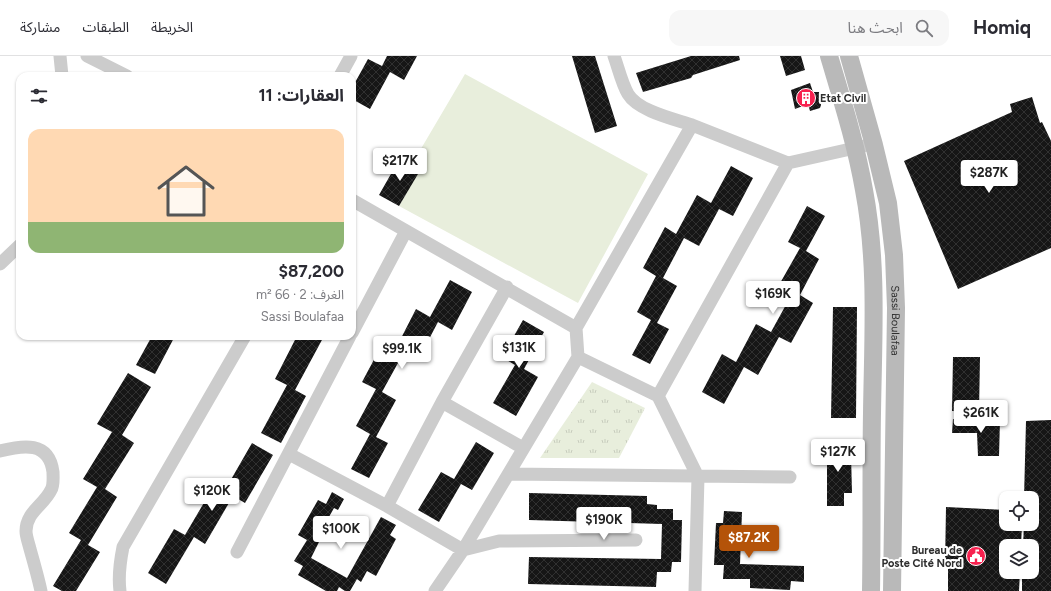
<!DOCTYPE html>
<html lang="ar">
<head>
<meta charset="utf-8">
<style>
  :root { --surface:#fff; --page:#f7f7f7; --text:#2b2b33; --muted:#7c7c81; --line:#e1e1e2; --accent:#b45309 }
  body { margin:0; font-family:Figtree,"Noto Sans Arabic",sans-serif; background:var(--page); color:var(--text); direction:rtl; height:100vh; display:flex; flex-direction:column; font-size:15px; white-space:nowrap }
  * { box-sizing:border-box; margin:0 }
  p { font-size:13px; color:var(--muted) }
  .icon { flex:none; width:22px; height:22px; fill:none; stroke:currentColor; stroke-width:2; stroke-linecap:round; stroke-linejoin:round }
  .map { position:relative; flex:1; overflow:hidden; direction:ltr }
  .details { position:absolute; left:16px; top:16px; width:340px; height:268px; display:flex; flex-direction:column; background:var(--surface); border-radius:12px; box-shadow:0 1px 3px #0004; direction:rtl }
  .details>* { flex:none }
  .tools { position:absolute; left:999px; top:435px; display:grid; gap:8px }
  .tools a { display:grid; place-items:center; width:40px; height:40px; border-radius:8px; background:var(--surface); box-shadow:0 1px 3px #0004; font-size:20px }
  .price { position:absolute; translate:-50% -34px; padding:0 9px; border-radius:4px; background:#fff; color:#222; font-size:13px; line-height:26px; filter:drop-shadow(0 1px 2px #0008) }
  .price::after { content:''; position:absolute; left:50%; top:24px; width:12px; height:9px; margin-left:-6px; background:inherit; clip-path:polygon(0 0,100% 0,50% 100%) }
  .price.current { background:var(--accent); color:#fff }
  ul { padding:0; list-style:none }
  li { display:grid; align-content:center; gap:8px; height:212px; padding:0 12px }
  li span { display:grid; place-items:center; height:124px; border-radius:12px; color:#555 }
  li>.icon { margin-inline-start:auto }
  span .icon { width:72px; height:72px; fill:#fffc; stroke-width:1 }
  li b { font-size:17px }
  h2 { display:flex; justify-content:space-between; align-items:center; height:48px; padding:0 12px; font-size:17px }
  header { display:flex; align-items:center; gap:24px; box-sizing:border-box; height:56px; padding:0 20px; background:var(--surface); border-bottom:1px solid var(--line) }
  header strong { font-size:19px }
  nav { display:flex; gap:22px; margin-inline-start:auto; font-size:14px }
  .search { width:280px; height:36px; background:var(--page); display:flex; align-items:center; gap:10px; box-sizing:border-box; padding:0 14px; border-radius:12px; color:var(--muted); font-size:15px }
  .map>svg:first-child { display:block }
  .grass { fill:url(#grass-tufts) }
  .pitch { fill:#e8eedc }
  .building { fill:url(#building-cross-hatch) }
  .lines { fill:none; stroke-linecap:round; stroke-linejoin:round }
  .street { stroke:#ccc; stroke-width:13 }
  .secondary { stroke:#b9b9b9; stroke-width:18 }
  .labels { text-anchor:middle; stroke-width:4; stroke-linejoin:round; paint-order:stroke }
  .poi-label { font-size:11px; font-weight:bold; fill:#2f2f2f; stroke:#fff; text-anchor:start }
  .street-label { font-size:11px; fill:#2f2f2f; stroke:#fff }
</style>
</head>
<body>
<header>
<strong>Homiq</strong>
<div class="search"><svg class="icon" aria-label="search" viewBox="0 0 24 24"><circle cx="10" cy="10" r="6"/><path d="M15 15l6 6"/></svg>ابحث هنا</div>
<nav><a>الخريطة</a><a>الطبقات</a><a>مشاركة</a></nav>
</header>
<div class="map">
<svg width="1051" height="535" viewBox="0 0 1051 535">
  <defs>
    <pattern id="grass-tufts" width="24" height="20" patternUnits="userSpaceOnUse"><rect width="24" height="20" fill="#e8eedc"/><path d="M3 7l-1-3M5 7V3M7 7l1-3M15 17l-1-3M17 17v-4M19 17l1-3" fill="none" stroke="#c7ccbd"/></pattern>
    <pattern id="building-cross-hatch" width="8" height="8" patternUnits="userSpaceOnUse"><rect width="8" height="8" fill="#161616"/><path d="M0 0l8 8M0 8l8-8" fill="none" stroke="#303030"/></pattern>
  </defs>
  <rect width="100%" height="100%" fill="#fff"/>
  <path class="grass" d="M592 326 645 352 619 402H540Z"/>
  <path class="pitch" d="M465 18 648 118 578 247 399 150 420 113 412 108Z"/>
  <path class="building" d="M387 0H417L404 24 390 16 370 53 352 43V32L368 3 382 10Z
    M572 0H595L617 70 595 77Z
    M691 0H739L740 4 693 19 691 22 643 36 636 17Z
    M780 0H801L805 14 786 20Z
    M810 27 813 36H819L821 49 820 52 810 55 808 48 795 53 791 34Z
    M1032 41 1040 67 1042 66 1051 85V192L958 233 904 105 1012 56 1010 48Z
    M400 102 421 113 399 150 379 139Z
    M731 110 753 122 733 160 719 153 699 190 684 182 663 222 677 230 657 267 669 273 650 308 632 299 651 264 637 256 656 220 643 212 665 171 676 178 697 139 711 147Z
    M807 150 825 160 806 195 819 203 800 239 813 247 791 287 779 281 758 319 744 311 724 348 702 336 722 298 736 306 756 268 771 276 793 236 779 229 800 192 788 186Z
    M450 224 472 236 452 274 438 266 418 304 404 296 382 336 396 344 376 381 388 387 369 422 351 413 370 378 356 370 376 333 362 326 384 285 396 292 416 253 430 261Z
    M833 251H857L856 362H831Z
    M523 264 544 276 524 313 538 321 516 360 493 347 515 309 502 301Z
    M152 280H175L155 318 136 309Z
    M297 280H320L323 282 295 334 306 340 281 387 261 377 287 329 275 323Z
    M953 301H980L979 356 952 355Z
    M128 317 151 331 122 379 134 387 105 433 117 441 88 489 100 496 76 535H62L53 530 81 484 69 477 97 431 83 423 112 376 97 368Z
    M953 363 1000 364 999 400H978L977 377H952Z
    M1051 364V535H1022V516H1032V490H1023L1024 468H1032V442H1024L1026 365Z
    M827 383H844V398H851L852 437H844V450H827Z
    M476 386 494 397 472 434 461 428 439 466 418 454 441 416 454 423Z
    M252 387 273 399 245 447 233 440 205 488 194 481 166 528 148 517 174 473 185 479 215 428 225 434Z
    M332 436 344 443 338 454 334 452 316 484 319 486 311 502 347 522 381 461 396 469 390 479 396 483 376 520 367 515 361 526 357 523 350 535H345L339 531 337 535H326L298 519 303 510 294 505 307 484 298 479 318 444 326 448Z
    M529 437 647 440V448L657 449V453H673V464H682L681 506H672L671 516H657L656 531 528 528 529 501 661 503 662 468 529 464Z
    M946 451 1006 454V468H1022L1021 490H1006V516H1020L1019 535H948V510H945Z
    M724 455 742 456 740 508 804 510V526L791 525 790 534 750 532V523H723L724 509H714L716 467H723Z"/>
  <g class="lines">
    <path class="street" d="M60 0 62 20
      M87 0 127 20
      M614 0C618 11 622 28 628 38 638 55 674 63 692 69
      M340 20 351 0
      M352 144 576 272
      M0 208 20 189
      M352 277 406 175
      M578 301 658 340 698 421 695 535
      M658 340 788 107
      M442 346 523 392
      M0 395C23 389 49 385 53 416 53 422 54 429 51 434 44 449 26 456 26 475 26 481 29 488 30 493 34 507 38 521 41 535
      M289 398 387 450 463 494 499 485 636 484
      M509 418 790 421
      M387 450 442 346 507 231
      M237 496 350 280
      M120 535C118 520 120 506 123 491L245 280
      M435 535 463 494 578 301 576 272 692 69 788 107 864 90"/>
    <g class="secondary">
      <path d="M829 0C842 44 856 88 864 134 878 208 873 282 872 357 871 416 872 476 871 535"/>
      <path id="s1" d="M849 0 874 89 888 147 894 199 896 252 892 535"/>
    </g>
  </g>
  <defs>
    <g id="building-disc" transform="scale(1)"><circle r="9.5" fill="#f7214f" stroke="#fff"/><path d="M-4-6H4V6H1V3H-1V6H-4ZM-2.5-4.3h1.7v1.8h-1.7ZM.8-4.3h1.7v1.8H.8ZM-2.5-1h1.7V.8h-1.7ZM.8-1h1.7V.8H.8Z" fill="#fff"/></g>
    <g id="civic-disc" transform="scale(1)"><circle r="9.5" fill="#f7214f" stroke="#fff"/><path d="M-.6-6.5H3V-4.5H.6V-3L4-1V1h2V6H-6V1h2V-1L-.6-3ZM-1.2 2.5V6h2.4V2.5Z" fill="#fff"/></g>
  </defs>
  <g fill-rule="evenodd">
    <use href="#building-disc" x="806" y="42"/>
    <use href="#civic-disc" x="976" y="500"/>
  </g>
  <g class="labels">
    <g class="poi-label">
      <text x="820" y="46">Etat Civil</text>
      <text x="962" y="498" text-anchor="end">Bureau de<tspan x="962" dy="13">Poste Cité Nord</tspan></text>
    </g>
    <g class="street-label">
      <text dy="4" stroke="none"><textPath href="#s1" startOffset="270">Sassi Boulafaa</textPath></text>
    </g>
  </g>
</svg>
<div class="tools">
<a><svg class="icon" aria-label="locate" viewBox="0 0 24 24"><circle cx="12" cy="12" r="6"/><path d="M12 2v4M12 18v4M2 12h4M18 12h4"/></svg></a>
<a><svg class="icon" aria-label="layers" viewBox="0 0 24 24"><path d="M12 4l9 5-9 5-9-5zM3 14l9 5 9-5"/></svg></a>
</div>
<b class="price" style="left:400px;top:126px">$217K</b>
<b class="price" style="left:989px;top:138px">$287K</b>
<b class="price" style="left:773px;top:259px">$169K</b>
<b class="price" style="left:519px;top:313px">$131K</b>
<b class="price" style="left:402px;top:314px">$99.1K</b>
<b class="price" style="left:981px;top:378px">$261K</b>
<b class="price" style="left:838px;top:417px">$127K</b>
<b class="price" style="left:212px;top:456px">$120K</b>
<b class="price" style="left:604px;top:485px">$190K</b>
<b class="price" style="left:341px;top:494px">$100K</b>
<b class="price current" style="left:749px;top:503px">$87.2K</b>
<section class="details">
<h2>العقارات: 11<svg class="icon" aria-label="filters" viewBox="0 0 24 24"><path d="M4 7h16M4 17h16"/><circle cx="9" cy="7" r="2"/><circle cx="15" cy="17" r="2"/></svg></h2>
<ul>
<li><span style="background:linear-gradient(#ffd9b3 75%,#8fb573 0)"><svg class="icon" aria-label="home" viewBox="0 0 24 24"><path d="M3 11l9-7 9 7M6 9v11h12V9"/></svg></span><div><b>$87,200</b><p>الغرف: 2 · 66 m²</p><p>Sassi Boulafaa</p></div></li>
</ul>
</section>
</div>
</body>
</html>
